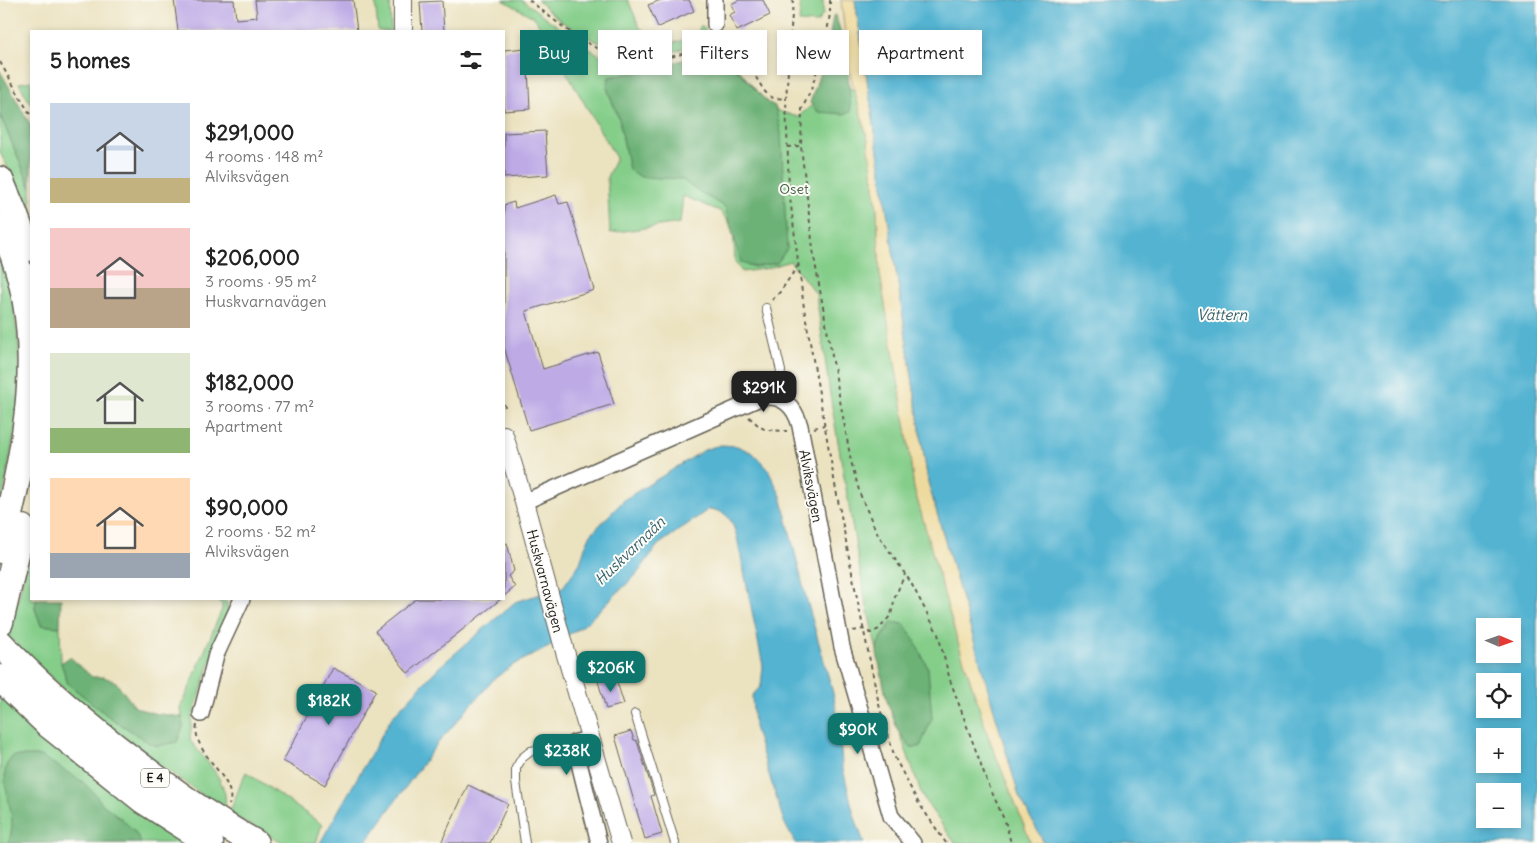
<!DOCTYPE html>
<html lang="en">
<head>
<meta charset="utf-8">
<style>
  :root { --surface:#fff; --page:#f2f2f2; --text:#222; --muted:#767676; --accent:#0f766e }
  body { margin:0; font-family:Delius,sans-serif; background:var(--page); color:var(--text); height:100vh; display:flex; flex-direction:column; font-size:19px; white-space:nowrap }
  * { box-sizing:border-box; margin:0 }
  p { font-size:16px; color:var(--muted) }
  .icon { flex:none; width:28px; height:28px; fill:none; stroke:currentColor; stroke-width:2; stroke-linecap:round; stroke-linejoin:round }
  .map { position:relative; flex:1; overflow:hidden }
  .drawer { position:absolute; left:30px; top:30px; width:475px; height:570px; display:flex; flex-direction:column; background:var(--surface); border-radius:0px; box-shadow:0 2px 8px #0003 }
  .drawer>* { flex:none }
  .top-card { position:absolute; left:520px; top:30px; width:475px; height:45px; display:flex; gap:10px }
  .needle { width:32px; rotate:92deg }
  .tools { position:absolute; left:1476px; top:618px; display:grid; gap:10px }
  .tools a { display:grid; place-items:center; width:45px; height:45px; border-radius:0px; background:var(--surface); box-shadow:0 2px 8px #0003; font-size:25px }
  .price { position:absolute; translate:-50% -42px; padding:0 11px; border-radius:10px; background:var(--accent); color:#fff; font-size:16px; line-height:32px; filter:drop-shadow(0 1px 2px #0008) }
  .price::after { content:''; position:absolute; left:50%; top:30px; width:15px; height:11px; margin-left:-8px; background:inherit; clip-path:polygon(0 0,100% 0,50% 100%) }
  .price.selected { background:#222; color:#fff }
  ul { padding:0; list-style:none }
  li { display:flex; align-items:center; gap:15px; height:125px; padding:0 20px }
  li span { display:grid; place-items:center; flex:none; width:140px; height:100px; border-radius:0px; color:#555 }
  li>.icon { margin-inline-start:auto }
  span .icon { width:60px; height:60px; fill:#fffc; stroke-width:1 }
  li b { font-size:21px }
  h2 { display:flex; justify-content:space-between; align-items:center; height:60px; padding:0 20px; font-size:21px }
  .chip { padding:0 18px; border-radius:0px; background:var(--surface); box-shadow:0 2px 8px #0003; font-size:18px; line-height:45px }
  .chip.selected { background:var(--accent); color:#fff }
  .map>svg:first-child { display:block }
  .green { fill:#85ce8a; stroke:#507553 }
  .forest { fill:#6cb176; stroke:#446649 }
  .sand { fill:#eeda9e; stroke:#857b5d }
  .water { fill:#52b3d1; stroke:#376876; fill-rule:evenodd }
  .building { fill:#beabe6 }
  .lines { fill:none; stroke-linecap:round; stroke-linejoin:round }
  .service-casing { stroke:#646155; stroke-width:10 }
  .minor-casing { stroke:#646155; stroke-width:18 }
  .tertiary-casing { stroke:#646155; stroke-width:20 }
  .motorway-casing { stroke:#646155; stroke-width:29 }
  .path { stroke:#646155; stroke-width:2; stroke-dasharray:4 4; stroke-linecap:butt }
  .service { stroke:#fff; stroke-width:8 }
  .minor { stroke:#fff; stroke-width:15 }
  .tertiary { stroke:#fff; stroke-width:18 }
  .motorway { stroke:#fff; stroke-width:26 }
  .labels { text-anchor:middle; stroke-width:4; stroke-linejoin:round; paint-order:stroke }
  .shield { fill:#fdfcf7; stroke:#605f5e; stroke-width:1 }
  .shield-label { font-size:12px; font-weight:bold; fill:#1c1c1c }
  .park-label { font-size:14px; fill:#466348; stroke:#fdfcf7 }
  .street-label { font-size:14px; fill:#1c1c1c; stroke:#fdfcf7 }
  .water-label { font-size:15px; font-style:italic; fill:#34606d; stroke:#fdfcf7 }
</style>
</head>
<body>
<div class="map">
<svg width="1537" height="843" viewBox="0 0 1537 843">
  <rect width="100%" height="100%" fill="#fdfcf7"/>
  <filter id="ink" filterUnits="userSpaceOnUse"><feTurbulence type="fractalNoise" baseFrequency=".02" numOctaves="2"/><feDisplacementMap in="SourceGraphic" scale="10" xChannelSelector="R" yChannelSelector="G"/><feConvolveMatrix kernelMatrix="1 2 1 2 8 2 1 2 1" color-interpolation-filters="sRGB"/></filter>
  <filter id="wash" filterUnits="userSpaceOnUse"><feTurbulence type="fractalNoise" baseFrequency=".0096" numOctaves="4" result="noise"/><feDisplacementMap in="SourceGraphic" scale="20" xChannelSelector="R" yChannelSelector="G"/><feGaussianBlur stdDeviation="1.12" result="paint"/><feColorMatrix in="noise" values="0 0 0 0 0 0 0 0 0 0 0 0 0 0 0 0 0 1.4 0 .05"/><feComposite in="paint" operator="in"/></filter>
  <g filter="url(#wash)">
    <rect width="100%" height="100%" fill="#ebe2c0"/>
    <path class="green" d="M375 0H390L391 31H378Z
      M503 0H522L583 45 605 58 628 65 656 68 641 72 607 88 619 119 710 54 728 56 759 94 778 111 798 117 823 96 841 86 855 90 868 140 877 208 880 274 907 434 914 488 957 639 989 738 1031 843H955L923 798 889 703 864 594 830 395 816 294 790 261 769 268 742 272 735 261 733 227 720 211 683 196 680 223 610 233 607 177 616 158 535 18Z
      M537 0H628L640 28 668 44 696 37 701 25 706 31V35C699 44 686 47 676 51 641 61 602 47 573 29 560 21 548 10 537 0Z
      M801 0H823V14L817 23 799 22Z
      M31 81V105L19 83Z
      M0 115 31 188V224L23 195 0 153Z
      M0 255 9 276 19 345V408L0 512Z
      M31 545V599H36L35 609 41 625 60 627 61 663 68 684 183 727 181 708 222 609V604L217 601 186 599 224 600 227 603 228 609 192 718 190 740C204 760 232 784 224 809 147 759 73 702 9 637Z
      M0 697 151 819 185 843H0Z
      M246 772 323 825 321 827 316 843H282L229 813C236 799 239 785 246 772Z"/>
    <path class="forest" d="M835 15C846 41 849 83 851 112L843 114 818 112 810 103 823 64 830 35 833 16Z
      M705 52 722 53 767 102 775 106 781 133 787 249 777 263 755 267 741 263 725 207 699 192 681 179 641 177 629 170 619 119 607 88 609 77C642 72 674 64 705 52Z
      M0 71 31 126V188L0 115Z
      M36 599H61L60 627 41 625 35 609Z
      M892 622 904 624 914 639 928 668 932 718 920 747H910L898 731 887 701 877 653 878 643Z
      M70 657 92 677H103L115 681 135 707 153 713 182 717 183 727 177 742 157 746 149 743 108 716 68 684 61 663Z
      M13 756H41L83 782 95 794 102 804 122 819 135 832 141 843H8C20 815 0 790 6 766 7 763 11 759 13 756Z"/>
    <path class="sand" d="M841 0H855L928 482 1019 796 1044 843H1031L989 738 957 639 914 488 907 434 880 274 877 208 868 140 849 70Z"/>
    <path class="water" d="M855 0H1537V843H1044L1019 796 928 482ZM1485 626H1512V654H1485ZM1485 681H1512V709H1485ZM1485 736H1512V764H1485ZM1485 791H1512V819H1485Z
      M721 445 737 446 753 453 768 469 781 496 804 590 833 693 839 724 842 765 854 815 864 843H795L784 822 754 727 752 696 761 686 763 666 737 537C731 519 729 512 709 509L658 545 637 574 584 625 549 647 513 665 494 679 437 744 365 843H320L392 717 438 668 515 602 563 587 580 563 585 547 591 534 625 499 706 449Z"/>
    <g id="blocks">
      <path class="building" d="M174 0H234L236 19 257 17 255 0H353L357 31H178Z
        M661 0H689L694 11 658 27 648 5Z
        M739 0H763L770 15 737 31 729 15 735 12 731 4Z
        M442 1 444 31H422L420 2Z
        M527 48 530 109 504 111V50Z
        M545 131 548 175 504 178V133Z
        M556 195 559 204 568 202 594 290 526 311 543 369 598 352 614 404 529 430 504 347V205L514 202 515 208Z
        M507 543 514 571 508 576 515 587 504 596V544Z
        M416 599H501L408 673 375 631Z
        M333 668 376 690 325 785 283 761Z
        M615 676 624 704 606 709 598 681Z
        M631 731 634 740H636L638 744 654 795 651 796 662 834 645 839 615 736Z
        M468 785 508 804 490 843H441Z"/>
    </g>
  </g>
  <g filter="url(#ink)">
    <use href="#blocks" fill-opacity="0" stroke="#646155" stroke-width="1"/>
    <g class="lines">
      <g class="service-casing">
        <path id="service" d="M766 308 781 371 776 397
          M635 714 675 843
          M525 843 516 782V768L522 758 531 751 574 743"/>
      </g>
      <g class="minor-casing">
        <path id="minor" d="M715 25V0
          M524 502 760 398C781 393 795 406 800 426L842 647 891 816 913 843
          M201 714 216 655 242 599
          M591 738 574 743 599 843"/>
      </g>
      <g class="tertiary-casing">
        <path id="tertiary" d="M403 0V31
          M504 435 524 502 564 648 621 843"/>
      </g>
      <g class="motorway-casing">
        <path id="motorway" d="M0 180 14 213 27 248
          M0 225C53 323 27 449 0 550
          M0 622 22 528
          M0 643C36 682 75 715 117 748 161 782 206 816 255 843
          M0 678 49 725 143 800 210 843"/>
      </g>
      <path class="path" d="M529 0C574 36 616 74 678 55 694 51 708 35 724 42 736 47 751 68 757 79 761 85 764 93 771 97 775 99 782 98 786 99
        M793 0 786 99 789 190 804 308 836 490 856 593 880 709 895 758 918 802 946 843
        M830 0V14L825 44 811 90 802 109 801 146 814 257 851 461 860 494 877 533 910 581 938 634 950 680 987 781 1006 824 1011 843
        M0 62 31 116
        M787 147 800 146
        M772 300 780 292 799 264
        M504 404 505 407
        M749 417 759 426 766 430 787 431
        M814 428 824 425
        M853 631 863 629 871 633 879 629 891 615 895 597 905 574
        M197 725C191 755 239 778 229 805"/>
      <use href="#service" class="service"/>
      <use href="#minor" class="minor"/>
      <use href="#tertiary" class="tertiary"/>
      <use href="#motorway" class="motorway"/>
    </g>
  </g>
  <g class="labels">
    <rect class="shield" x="141" y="768.5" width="28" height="19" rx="4"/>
    <g class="shield-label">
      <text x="155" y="782">E 4</text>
    </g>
    <g class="park-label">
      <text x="794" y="194">Oset</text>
    </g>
    <g class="street-label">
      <text transform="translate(811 486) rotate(79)" y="5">Alviksvägen</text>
      <text transform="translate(545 581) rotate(75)" y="5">Huskvarnavägen</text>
    </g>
    <g class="water-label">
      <text x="1222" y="320">Vättern</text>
      <text transform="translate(630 551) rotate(-44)" y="5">Huskvarnaån</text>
    </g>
  </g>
</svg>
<div class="tools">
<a><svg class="needle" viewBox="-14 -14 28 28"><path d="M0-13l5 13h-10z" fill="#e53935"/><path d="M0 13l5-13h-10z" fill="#767676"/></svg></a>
<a><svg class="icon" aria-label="locate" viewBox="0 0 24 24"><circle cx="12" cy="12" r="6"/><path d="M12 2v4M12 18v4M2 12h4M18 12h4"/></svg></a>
<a>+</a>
<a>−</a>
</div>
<b class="price selected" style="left:764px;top:413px">$291K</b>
<b class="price" style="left:611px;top:693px">$206K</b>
<b class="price" style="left:329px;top:726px">$182K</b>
<b class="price" style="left:858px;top:755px">$90K</b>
<b class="price" style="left:567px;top:776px">$238K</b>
<div class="top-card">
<a class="chip selected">Buy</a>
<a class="chip">Rent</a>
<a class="chip">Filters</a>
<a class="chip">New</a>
<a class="chip">Apartment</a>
</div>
<section class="drawer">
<h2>5 homes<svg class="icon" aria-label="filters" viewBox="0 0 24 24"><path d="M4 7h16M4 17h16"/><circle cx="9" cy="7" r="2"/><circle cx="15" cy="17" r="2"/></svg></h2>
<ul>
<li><span style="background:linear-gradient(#c9d6e8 75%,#c2b280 0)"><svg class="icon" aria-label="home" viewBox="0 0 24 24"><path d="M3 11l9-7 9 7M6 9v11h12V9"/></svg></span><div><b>$291,000</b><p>4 rooms · 148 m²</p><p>Alviksvägen</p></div></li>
<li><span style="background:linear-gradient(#f6c9c9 60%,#b9a48a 0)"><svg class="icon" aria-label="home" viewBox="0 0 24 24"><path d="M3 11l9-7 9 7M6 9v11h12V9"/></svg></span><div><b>$206,000</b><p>3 rooms · 95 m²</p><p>Huskvarnavägen</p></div></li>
<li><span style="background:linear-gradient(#dfe7d0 75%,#8fb573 0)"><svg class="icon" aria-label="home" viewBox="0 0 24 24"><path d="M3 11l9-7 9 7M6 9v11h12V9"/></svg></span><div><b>$182,000</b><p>3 rooms · 77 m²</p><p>Apartment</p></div></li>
<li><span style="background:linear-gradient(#ffd9b3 75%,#9aa5b1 0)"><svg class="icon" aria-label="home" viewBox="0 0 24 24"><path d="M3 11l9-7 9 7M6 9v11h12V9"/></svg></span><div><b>$90,000</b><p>2 rooms · 52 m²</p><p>Alviksvägen</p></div></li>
</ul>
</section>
</div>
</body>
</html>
